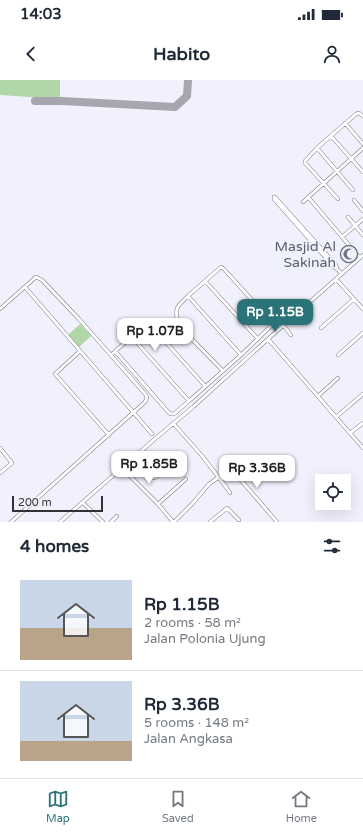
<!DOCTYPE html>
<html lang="en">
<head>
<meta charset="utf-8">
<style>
  :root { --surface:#fff; --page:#f2f2f3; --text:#1f2937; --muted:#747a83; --line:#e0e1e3; --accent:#2a7479 }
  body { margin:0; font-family:"Varela Round",sans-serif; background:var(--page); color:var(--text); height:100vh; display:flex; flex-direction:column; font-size:15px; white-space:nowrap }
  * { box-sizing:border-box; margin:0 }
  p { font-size:13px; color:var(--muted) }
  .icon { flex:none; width:22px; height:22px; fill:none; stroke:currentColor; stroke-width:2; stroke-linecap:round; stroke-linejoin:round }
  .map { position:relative; height:442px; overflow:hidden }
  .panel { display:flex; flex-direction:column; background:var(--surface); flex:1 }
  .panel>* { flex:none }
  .buttons { position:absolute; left:315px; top:394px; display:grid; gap:8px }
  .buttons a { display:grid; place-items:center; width:36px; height:36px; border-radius:0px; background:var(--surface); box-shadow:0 4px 16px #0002; font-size:20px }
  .scale { position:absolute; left:12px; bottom:10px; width:91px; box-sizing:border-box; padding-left:4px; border:2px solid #323236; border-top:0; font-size:11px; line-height:14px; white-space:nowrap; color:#323236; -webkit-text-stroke:3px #f1f1fd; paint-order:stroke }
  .price { position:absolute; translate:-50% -34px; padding:0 9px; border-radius:8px; background:#fff; color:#222; font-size:13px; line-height:26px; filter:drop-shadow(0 1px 2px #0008) }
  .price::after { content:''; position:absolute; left:50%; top:24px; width:12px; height:9px; margin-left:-6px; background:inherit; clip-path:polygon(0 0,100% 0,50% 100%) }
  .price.on { background:var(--accent); color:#fff }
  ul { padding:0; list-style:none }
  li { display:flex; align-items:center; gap:12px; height:100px; padding:0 20px }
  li+li { border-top:1px solid var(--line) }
  li span { display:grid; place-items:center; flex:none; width:112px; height:80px; border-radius:0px; color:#555 }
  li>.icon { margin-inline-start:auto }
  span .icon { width:48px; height:48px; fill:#fffc; stroke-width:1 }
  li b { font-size:17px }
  h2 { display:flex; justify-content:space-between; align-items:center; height:48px; padding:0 20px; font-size:17px }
  .status { display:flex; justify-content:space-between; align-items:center; height:28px; padding:0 20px; background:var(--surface); direction:ltr }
  .status svg { height:11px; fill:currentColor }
  header { display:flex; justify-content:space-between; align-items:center; height:52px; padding:0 20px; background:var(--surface); font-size:18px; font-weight:700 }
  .tabs { display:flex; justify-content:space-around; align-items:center; height:56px; border-top:1px solid var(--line); background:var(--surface); font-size:11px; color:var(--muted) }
  .tabs a { display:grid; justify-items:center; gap:2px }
  .tabs .on { color:var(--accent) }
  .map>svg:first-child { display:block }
  .green { fill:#b1d6a8 }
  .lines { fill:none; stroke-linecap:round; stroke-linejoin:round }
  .taxiway { stroke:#a6a6ae; stroke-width:8 }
  .minor-casing { stroke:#777882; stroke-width:4 }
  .minor { stroke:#fff; stroke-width:3 }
  .labels { text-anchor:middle; stroke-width:3.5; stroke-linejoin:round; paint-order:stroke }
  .worship-label { font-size:14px; fill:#5b616d; stroke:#f1f1fd; text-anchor:end }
</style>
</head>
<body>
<div class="status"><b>14:03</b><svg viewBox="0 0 49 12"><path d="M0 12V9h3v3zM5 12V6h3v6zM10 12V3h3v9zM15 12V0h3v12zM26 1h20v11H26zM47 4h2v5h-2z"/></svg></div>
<header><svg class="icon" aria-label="back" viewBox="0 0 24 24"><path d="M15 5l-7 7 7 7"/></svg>Habito<svg class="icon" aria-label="person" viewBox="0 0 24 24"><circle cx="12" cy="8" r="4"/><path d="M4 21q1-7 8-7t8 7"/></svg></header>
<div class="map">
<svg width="363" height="442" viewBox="0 0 363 442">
  <rect width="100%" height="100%" fill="#f1f1fd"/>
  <path class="green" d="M0 0H60V19L0 15Z
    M80 244 91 256 79 267 68 255Z"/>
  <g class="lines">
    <path class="taxiway" d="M35 21H62L175 27 187 16 188 0"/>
    <g class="minor-casing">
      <path id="minor" d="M345 43 363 64
        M331 56 363 92
        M317 68 353 110
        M275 117H274V119L334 187 337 189 342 194
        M275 117 336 185 337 189
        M308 117 360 178
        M338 119 305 83V81L317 68 356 34 359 33 363 36
        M354 120 363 131
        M303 122 363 68
        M348 137 363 155
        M342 157 363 139
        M336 199 363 229
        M205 201 258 259
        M25 207 152 354
        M0 229 36 197 42 200 79 239 139 307 146 315 147 318 145 322 11 442
        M283 245 291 255
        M177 248a3 3 0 1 1 6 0a3 3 0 1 1-6 0Z
        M178 246C175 228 175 228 188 216
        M321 248 354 219
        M182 249 223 291
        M155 250 205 306
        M268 259 363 368
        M80 271 55 294 109 355
        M115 271 169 333 172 334H174L189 321 131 256
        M111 275 139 250 142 249 155 250 177 249
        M338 275 363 253
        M318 316 338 298
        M189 321 241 275 272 245 271 241 224 189 221 187 188 216 241 275
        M336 337 363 314
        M173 343 203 377 226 407 230 413
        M350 353 363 343
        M0 368 12 383 0 393
        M132 379C138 384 147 397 155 398L171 386
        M227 384 277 442
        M122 388 158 424 173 442
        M83 423 103 442
        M158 424 186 399
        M60 442 156 358 193 327 268 259 363 175
        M111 442 117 436
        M174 442 192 424 209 404 219 397
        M210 442 227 428 239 440"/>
    </g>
    <use href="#minor" class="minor"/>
  </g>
  <defs>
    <g id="mosque-ring" transform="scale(0.9)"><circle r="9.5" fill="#f1f1fd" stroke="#6b7280" stroke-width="1.5"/><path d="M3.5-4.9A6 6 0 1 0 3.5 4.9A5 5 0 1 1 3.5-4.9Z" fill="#6b7280"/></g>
  </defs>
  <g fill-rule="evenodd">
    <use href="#mosque-ring" x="349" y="174"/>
  </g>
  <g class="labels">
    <g class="worship-label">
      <text x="336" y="171">Masjid Al<tspan x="336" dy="16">Sakinah</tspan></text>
    </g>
  </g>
</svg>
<div class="buttons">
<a><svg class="icon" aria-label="locate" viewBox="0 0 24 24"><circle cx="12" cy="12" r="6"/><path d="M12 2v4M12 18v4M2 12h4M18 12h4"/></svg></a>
</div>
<div class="scale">200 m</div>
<b class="price on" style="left:275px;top:253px">Rp 1.15B</b>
<b class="price" style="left:155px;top:272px">Rp 1.07B</b>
<b class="price" style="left:149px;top:405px">Rp 1.85B</b>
<b class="price" style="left:257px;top:409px">Rp 3.36B</b>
</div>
<section class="panel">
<h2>4 homes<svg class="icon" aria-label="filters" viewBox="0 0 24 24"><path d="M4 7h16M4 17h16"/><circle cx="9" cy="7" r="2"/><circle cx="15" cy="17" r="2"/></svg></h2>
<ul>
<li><span style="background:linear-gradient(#c9d6e8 60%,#b9a48a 0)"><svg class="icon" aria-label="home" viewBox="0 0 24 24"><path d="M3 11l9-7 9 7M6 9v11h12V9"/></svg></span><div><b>Rp 1.15B</b><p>2 rooms · 58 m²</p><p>Jalan Polonia Ujung</p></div></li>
<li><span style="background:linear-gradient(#c9d6e8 75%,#b9a48a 0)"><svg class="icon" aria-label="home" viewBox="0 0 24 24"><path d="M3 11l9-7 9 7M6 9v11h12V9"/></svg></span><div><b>Rp 3.36B</b><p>5 rooms · 148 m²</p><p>Jalan Angkasa</p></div></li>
</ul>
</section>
<nav class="tabs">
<a class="on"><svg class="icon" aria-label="map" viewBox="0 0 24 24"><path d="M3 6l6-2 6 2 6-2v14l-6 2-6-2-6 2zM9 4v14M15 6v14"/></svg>Map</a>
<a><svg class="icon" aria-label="saved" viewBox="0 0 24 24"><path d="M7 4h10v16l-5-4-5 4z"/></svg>Saved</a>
<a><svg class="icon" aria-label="home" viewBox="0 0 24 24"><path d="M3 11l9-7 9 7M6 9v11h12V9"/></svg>Home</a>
</nav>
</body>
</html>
